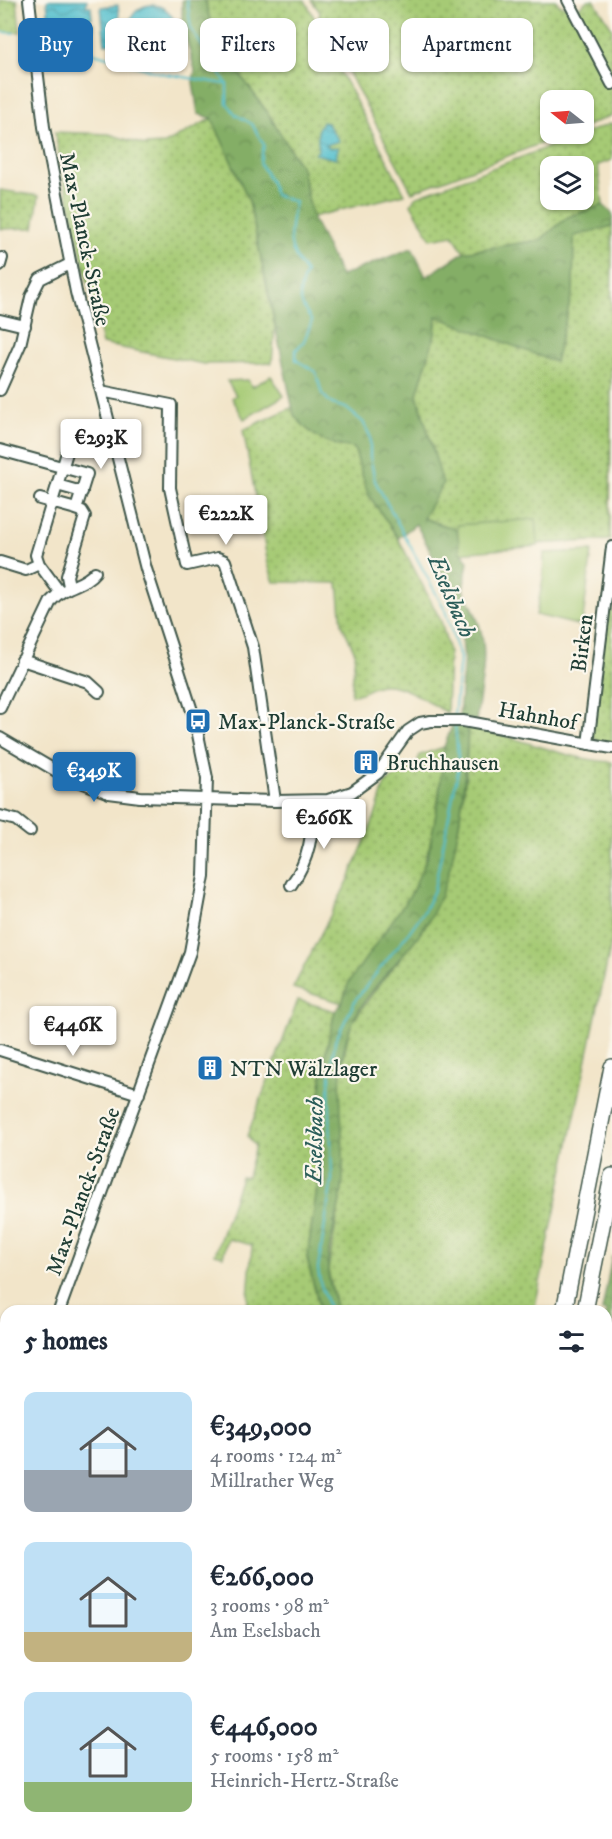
<!DOCTYPE html>
<html lang="en">
<head>
<meta charset="utf-8">
<style>
  :root { --surface:#fff; --page:#f6f6f7; --text:#1f2937; --muted:#747a83; --accent:#1f6fb2 }
  body { margin:0; font-family:"IM FELL DW Pica",serif; background:var(--page); color:var(--text); height:100vh; display:flex; flex-direction:column; font-size:22px; white-space:nowrap }
  * { box-sizing:border-box; margin:0 }
  p { font-size:20px; color:var(--muted) }
  .icon { flex:none; width:33px; height:33px; fill:none; stroke:currentColor; stroke-width:2; stroke-linecap:round; stroke-linejoin:round }
  .map { position:relative; flex:1; overflow:hidden }
  .sheet { position:absolute; left:0px; top:1305px; width:612px; height:534px; display:flex; flex-direction:column; background:var(--surface); border-radius:18px 18px 0 0; box-shadow:0 2px 4px #0004 }
  .sheet>* { flex:none }
  .hud { position:absolute; left:18px; top:18px; width:576px; height:54px; display:flex; gap:12px }
  .needle { width:39px; rotate:287deg }
  .controls { position:absolute; left:540px; top:90px; display:grid; gap:12px }
  .controls a { display:grid; place-items:center; width:54px; height:54px; border-radius:12px; background:var(--surface); box-shadow:0 2px 4px #0004; font-size:30px }
  .price { position:absolute; translate:-50% -51px; padding:0 14px; border-radius:6px; background:#fff; color:#222; font-size:20px; line-height:39px; filter:drop-shadow(0 2px 3px #0008) }
  .price::after { content:''; position:absolute; left:50%; top:36px; width:18px; height:14px; margin-left:-9px; background:inherit; clip-path:polygon(0 0,100% 0,50% 100%) }
  .price.on { background:var(--accent); color:#fff }
  ul { padding:0; list-style:none }
  li { display:flex; align-items:center; gap:18px; height:150px; padding:0 24px }
  li span { display:grid; place-items:center; flex:none; width:168px; height:120px; border-radius:12px; color:#555 }
  li>.icon { margin-inline-start:auto }
  span .icon { width:72px; height:72px; fill:#fffc; stroke-width:1 }
  li b { font-size:26px }
  h2 { display:flex; justify-content:space-between; align-items:center; height:72px; padding:0 24px; font-size:26px }
  .pill { padding:0 21px; border-radius:12px; background:var(--surface); box-shadow:0 2px 4px #0004; font-size:21px; line-height:54px }
  .pill.on { background:var(--accent); color:#fff }
  .map>svg:first-child { display:block }
  .grass { fill:url(#grass-dots); stroke:#628454; stroke-width:1.5; fill-rule:evenodd }
  .forest { fill:url(#forest-crowns); stroke:#52764d; stroke-width:1.5 }
  .garden { fill:#a6ca74; stroke:#628454; stroke-width:1.5 }
  .water { fill:url(#water-waves); stroke:#397e80; stroke-width:1.5 }
  .lines { fill:none; stroke-linecap:round; stroke-linejoin:round }
  .stream { stroke:#53bfcd; stroke-width:2 }
  .minor-casing { stroke:#3f564a; stroke-width:14 }
  .major-casing { stroke:#3f564a; stroke-width:16 }
  .highway-casing { stroke:#3f564a; stroke-width:18 }
  .minor { stroke:#fff; stroke-width:10 }
  .major { stroke:#fff; stroke-width:14 }
  .highway { stroke:#fff; stroke-width:15 }
  .labels { text-anchor:middle; stroke-width:4.5; stroke-linejoin:round; paint-order:stroke }
  .street-label { font-size:22px; fill:#1f3d34; stroke:#fbf7ec }
  .poi-label { font-size:22px; fill:#1f3d34; stroke:#fbf7ec; text-anchor:start }
  .water-label { font-size:24px; font-style:italic; fill:#2c5e5a; stroke:#fbf7ec }
</style>
</head>
<body>
<div class="map">
<svg width="612" height="1839" viewBox="0 0 612 1839">
  <defs>
    <pattern id="grass-dots" width="8" height="8" patternUnits="userSpaceOnUse" patternTransform="scale(1.5)"><rect width="8" height="8" fill="#a6ca74"/><path d="M2 2h.1M6 6h.1" fill="none" stroke="#87a560" stroke-width="1.8" stroke-linecap="round"/></pattern>
    <pattern id="forest-crowns" width="20" height="18" patternUnits="userSpaceOnUse" patternTransform="scale(1.5)"><rect width="20" height="18" fill="#84ae66"/><path d="M2 6a3 3 0 1 1 6 0M12 15a3 3 0 1 1 6 0" fill="none" stroke="#6b8f55"/></pattern>
    <pattern id="water-waves" width="16" height="10" patternUnits="userSpaceOnUse" patternTransform="scale(1.5)"><rect width="16" height="10" fill="#53bfcd"/><path d="M0 5q4-4 8 0t8 0" fill="none" stroke="#449ca7"/></pattern>
  </defs>
  <rect width="100%" height="100%" fill="#fbf7ec"/>
  <filter id="ink" filterUnits="userSpaceOnUse"><feTurbulence type="fractalNoise" baseFrequency=".0167" numOctaves="2"/><feDisplacementMap in="SourceGraphic" scale="12" xChannelSelector="R" yChannelSelector="G"/><feConvolveMatrix kernelMatrix="1 2 1 2 8 2 1 2 1" color-interpolation-filters="sRGB"/></filter>
  <filter id="wash" filterUnits="userSpaceOnUse"><feTurbulence type="fractalNoise" baseFrequency=".008" numOctaves="4" result="noise"/><feDisplacementMap in="SourceGraphic" scale="24" xChannelSelector="R" yChannelSelector="G"/><feGaussianBlur stdDeviation="1.35" result="paint"/><feColorMatrix in="noise" values="0 0 0 0 0 0 0 0 0 0 0 0 0 0 0 0 0 1.4 0 .05"/><feComposite in="paint" operator="in"/></filter>
  <g filter="url(#wash)">
    <rect width="100%" height="100%" fill="#f2e5c9"/>
    <path class="grass" d="M0 0H17L20 32H0Z
      M205 0H305L323 35V39L405 194 312 217 302 168 267 112 215 40Z
      M311 0H556L559 5 577 9 588 0H594L612 28V115L584 127V100H550V134H566L412 192 319 17 320 12Z
      M212 118 249 201 275 327 272 363 204 364 102 344 62 171 55 132 109 134 144 145 165 144Z
      M612 123V160L598 165 603 205 568 217 540 240 464 252 453 235 431 239 411 204 415 197ZM550 166H584V200H550Z
      M0 190 39 196 34 228 0 229Z
      M612 226 610 540 460 548 457 530 423 518 417 394 435 334 437 316 573 290 574 236Z
      M293 407 294 415 335 445 354 447 368 494 398 538 441 621 449 652 447 713C430 703 403 683 382 685 370 686 363 695 351 695L355 653 342 624 338 583 274 582 268 564 243 430Z
      M612 569V745L597 741 592 734Z
      M468 726C516 736 563 759 612 762V939L534 1311H337L328 1270 342 1189 339 1083 348 1035 353 1021 375 990 427 924 458 830 466 776Z
      M444 747C439 796 435 850 411 894 391 932 355 962 342 1003L293 988 348 881 375 816 385 783 417 763 420 755Z
      M298 1000 335 1011 325 1056 318 1109 319 1175 307 1258 320 1311H247L252 1245 228 1239 223 1256 215 1254 241 1177H247L255 1146 247 1136Z"/>
    <path class="forest" d="M182 0H205L215 40 267 112 302 169 312 217 341 276 412 248 426 277 464 252 540 240 568 217 603 205 612 213V226L574 236 573 290 555 362 436 316 435 334 417 394 443 484 423 518 457 530 460 548 468 562 463 590C494 641 483 666 476 721L459 718 464 657 457 602 416 524 398 538 368 494 354 448C324 444 313 438 294 415L249 201 212 118 198 114 193 82 195 70 182 24Z
      M453 723 468 726C465 786 459 873 426 925 405 957 368 988 352 1023 329 1077 348 1135 342 1190 339 1213 326 1250 328 1271 329 1284 334 1298 337 1311H320L307 1258 319 1175 318 1109 325 1056 335 1011 342 1003 349 982 411 894 428 856 439 798 444 747Z
      M612 1256V1526L606 1560V1311H602Z
      M612 1730V1824L606 1807V1733Z
      M250 1833H362L353 1839H254Z
      M495 1833H597L599 1839H494Z"/>
    <path class="garden" d="M271 376 284 396 244 419 232 398 236 395 227 381 248 380 252 387Z
      M536 519 538 546 460 553 457 525Z
      M592 551 582 626 536 615 543 579 544 553Z"/>
    <path class="water" d="M47 0H87L86 6H91L92 18 88 19V23H93L94 29 50 35Z
      M118 5 122 42 105 44 101 7Z
      M129 28a23 23 0 1 1 46 0a23 23 0 1 1-46 0Z
      M322 122 327 123 339 141 326 145 330 148 338 147 336 159 315 154 318 151V129Z"/>
    <g class="lines">
      <path class="stream" d="M187 0 191 29 227 84V103L236 115 252 124 264 145 260 163 271 182 275 195 295 202C289 234 285 247 306 273 296 294 299 303 312 321L304 341 296 350V360L316 372 322 394 332 404 346 408 363 422 370 436V456L375 481 445 610 460 658 454 717
        M0 32 14 33
        M51 40 160 73 225 84
        M330 1311 320 1282 318 1269 332 1179 329 1085 335 1041 356 999 409 932 424 911 434 890 459 766 455 725
        M612 1755 610 1759 612 1775
        M336 1833 337 1838"/>
    </g>
  </g>
  <g filter="url(#ink)">
    <g class="lines">
      <g class="minor-casing">
        <path id="minor" d="M29 0 44 127 76 292 146 569 195 720 207 778 204 876 190 952 59 1311
          M568 0 612 84
          M0 265 2 258
          M0 320 25 326
          M0 390 20 345 31 297 40 279 70 264
          M101 391 171 405 170 488 187 565 218 558 225 561 253 647 275 801
          M0 450 87 474 76 509 40 499
          M57 485 82 492
          M0 562 26 570 39 564
          M69 586 67 576 85 516 82 511 76 509
          M59 591 39 564 36 555 69 446
          M22 660 88 682 99 692
          M0 708 51 601C66 584 84 586 95 572
          M0 738 63 775 109 793 140 797 275 801 328 800 352 792 378 773 408 731 420 723 431 721H463L612 748
          M588 744 612 547
          M0 816 16 820 30 831
          M291 885C310 859 313 833 313 801
          M0 1050 139 1094
          M0 1464 6 1450"/>
      </g>
      <g class="major-casing">
        <path id="major" d="M606 1720 612 1717"/>
      </g>
      <g class="highway-casing">
        <path id="highway" d="M564 1311 612 1067
          M585 1311 612 1176
          M606 1663 612 1666
          M606 1831 608 1839
          M392 1833 394 1837
          M372 1839 373 1833
          M461 1839 462 1833
          M480 1839 482 1833"/>
      </g>
      <use href="#minor" class="minor"/>
      <use href="#major" class="major"/>
      <use href="#highway" class="highway"/>
    </g>
  </g>
  <defs>
    <g id="bus-square" transform="scale(1.35)"><rect x="-9" y="-9" width="18" height="18" rx="4" fill="#1f6fb2" stroke="#fbf7ec"/><path d="M-5-6H5V4H4V6H2V4H-2V6H-4V4H-5ZM-3.5-4V0h7V-4ZM-3.5 1.2v1.5H-2V1.2ZM2 1.2v1.5H3.5V1.2Z" fill="#fff"/></g>
    <g id="building-square" transform="scale(1.35)"><rect x="-9" y="-9" width="18" height="18" rx="4" fill="#1f6fb2" stroke="#fbf7ec"/><path d="M-4-6H4V6H1V3H-1V6H-4ZM-2.5-4.3h1.7v1.8h-1.7ZM.8-4.3h1.7v1.8H.8ZM-2.5-1h1.7V.8h-1.7ZM.8-1h1.7V.8H.8Z" fill="#fff"/></g>
  </defs>
  <g fill-rule="evenodd">
    <use href="#bus-square" x="198" y="721"/>
    <use href="#building-square" x="366" y="762"/>
    <use href="#building-square" x="210" y="1068"/>
  </g>
  <g class="labels">
    <g class="street-label">
      <text transform="translate(86 239) rotate(78)" y="8">Max-Planck-Straße</text>
      <text transform="translate(581 643) rotate(-83)" y="8">Birken</text>
      <text transform="translate(538 715) rotate(10)" y="8">Hahnhof</text>
      <text transform="translate(82 1191) rotate(-70)" y="8">Max-Planck-Straße</text>
    </g>
    <g class="poi-label">
      <text x="218" y="729">Max-Planck-Straße</text>
      <text x="386" y="770">Bruchhausen</text>
      <text x="230" y="1076">NTN Wälzlager</text>
    </g>
    <g class="water-label">
      <text transform="translate(452 596) rotate(67)" y="8">Eselsbach</text>
      <text transform="translate(314 1140) rotate(-89)" y="8">Eselsbach</text>
    </g>
  </g>
</svg>
<div class="controls">
<a><svg class="needle" viewBox="-14 -14 28 28"><path d="M0-13l5 13h-10z" fill="#e53935"/><path d="M0 13l5-13h-10z" fill="#747a83"/></svg></a>
<a><svg class="icon" aria-label="layers" viewBox="0 0 24 24"><path d="M12 4l9 5-9 5-9-5zM3 14l9 5 9-5"/></svg></a>
</div>
<b class="price" style="left:101px;top:470px">€293K</b>
<b class="price" style="left:226px;top:546px">€222K</b>
<b class="price on" style="left:94px;top:803px">€349K</b>
<b class="price" style="left:324px;top:850px">€266K</b>
<b class="price" style="left:73px;top:1057px">€446K</b>
<div class="hud">
<a class="pill on">Buy</a>
<a class="pill">Rent</a>
<a class="pill">Filters</a>
<a class="pill">New</a>
<a class="pill">Apartment</a>
</div>
<section class="sheet">
<h2>5 homes<svg class="icon" aria-label="filters" viewBox="0 0 24 24"><path d="M4 7h16M4 17h16"/><circle cx="9" cy="7" r="2"/><circle cx="15" cy="17" r="2"/></svg></h2>
<ul>
<li><span style="background:linear-gradient(#bfe0f5 65%,#9aa5b1 0)"><svg class="icon" aria-label="home" viewBox="0 0 24 24"><path d="M3 11l9-7 9 7M6 9v11h12V9"/></svg></span><div><b>€349,000</b><p>4 rooms · 124 m²</p><p>Millrather Weg</p></div></li>
<li><span style="background:linear-gradient(#bfe0f5 75%,#c2b280 0)"><svg class="icon" aria-label="home" viewBox="0 0 24 24"><path d="M3 11l9-7 9 7M6 9v11h12V9"/></svg></span><div><b>€266,000</b><p>3 rooms · 98 m²</p><p>Am Eselsbach</p></div></li>
<li><span style="background:linear-gradient(#bfe0f5 75%,#8fb573 0)"><svg class="icon" aria-label="home" viewBox="0 0 24 24"><path d="M3 11l9-7 9 7M6 9v11h12V9"/></svg></span><div><b>€446,000</b><p>5 rooms · 158 m²</p><p>Heinrich-Hertz-Straße</p></div></li>
</ul>
</section>
</div>
</body>
</html>
